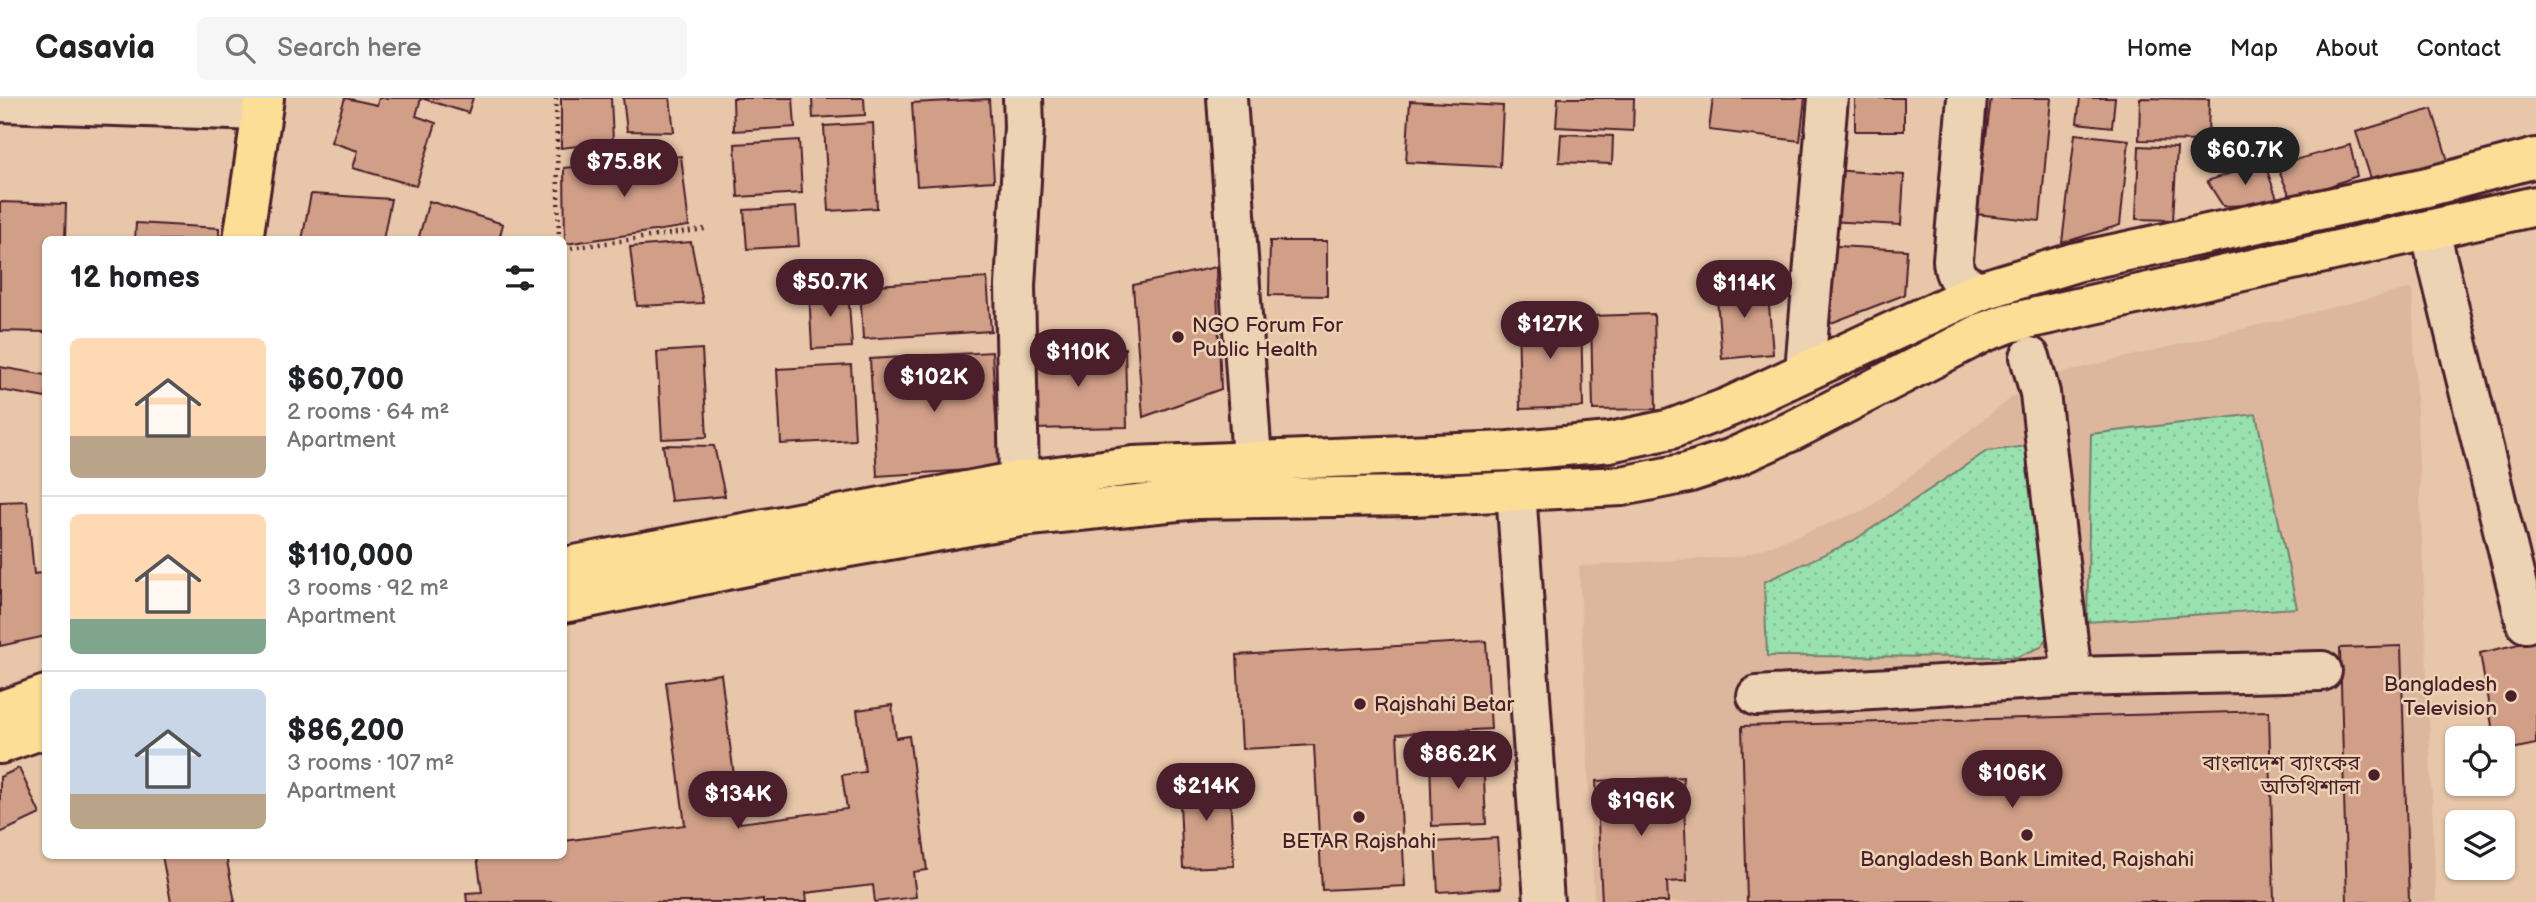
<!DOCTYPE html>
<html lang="en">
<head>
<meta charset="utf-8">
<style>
  :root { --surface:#fff; --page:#f6f6f6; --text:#202124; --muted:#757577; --line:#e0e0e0; --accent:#4a1f2b }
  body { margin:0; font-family:"Balsamiq Sans","Noto Sans Bengali",sans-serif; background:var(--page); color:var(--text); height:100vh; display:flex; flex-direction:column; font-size:26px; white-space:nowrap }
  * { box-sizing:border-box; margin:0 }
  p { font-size:23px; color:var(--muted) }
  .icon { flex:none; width:38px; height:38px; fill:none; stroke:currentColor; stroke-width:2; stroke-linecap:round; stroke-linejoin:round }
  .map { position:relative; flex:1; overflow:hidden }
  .details { position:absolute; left:42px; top:138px; width:525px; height:623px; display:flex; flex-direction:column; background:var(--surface); border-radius:10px; box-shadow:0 2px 5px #0004 }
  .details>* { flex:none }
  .buttons { position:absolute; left:2445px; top:628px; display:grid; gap:14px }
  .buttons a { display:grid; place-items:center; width:70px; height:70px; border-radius:10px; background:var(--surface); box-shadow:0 2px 5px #0004; font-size:35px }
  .price { position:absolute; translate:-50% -60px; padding:0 16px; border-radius:24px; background:var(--accent); color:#fff; font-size:23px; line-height:46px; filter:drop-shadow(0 2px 4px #0008) }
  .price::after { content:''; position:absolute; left:50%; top:42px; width:21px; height:16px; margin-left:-10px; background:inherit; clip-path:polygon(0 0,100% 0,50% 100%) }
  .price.current { background:#222; color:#fff }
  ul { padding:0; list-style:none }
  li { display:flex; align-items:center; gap:21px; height:175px; padding:0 28px }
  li+li { border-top:2px solid var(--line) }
  li span { display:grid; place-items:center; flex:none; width:196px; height:140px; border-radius:10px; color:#555 }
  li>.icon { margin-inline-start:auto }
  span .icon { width:84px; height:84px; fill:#fffc; stroke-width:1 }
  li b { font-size:30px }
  h2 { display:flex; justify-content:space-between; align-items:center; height:84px; padding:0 28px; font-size:30px }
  header { display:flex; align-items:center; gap:42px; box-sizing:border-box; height:98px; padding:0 35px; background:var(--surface); border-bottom:2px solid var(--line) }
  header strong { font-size:33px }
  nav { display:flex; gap:38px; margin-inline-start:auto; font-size:24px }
  .search { width:490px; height:63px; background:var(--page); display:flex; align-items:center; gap:18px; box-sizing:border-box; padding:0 24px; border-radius:10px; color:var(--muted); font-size:26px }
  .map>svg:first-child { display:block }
  .built { fill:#ddb79d }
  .garden { fill:url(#garden-dots); stroke:#72806e; stroke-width:2 }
  .building { fill:#d19f88; stroke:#4a1f2b; stroke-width:2 }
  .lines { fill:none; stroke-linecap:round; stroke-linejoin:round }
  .minor-casing { stroke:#4a1f2b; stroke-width:44 }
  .major-casing { stroke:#4a1f2b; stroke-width:44 }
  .highway-casing { stroke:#4a1f2b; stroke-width:44 }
  .path { stroke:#4a1f2b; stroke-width:4.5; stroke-dasharray:2 5; stroke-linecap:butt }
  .minor { stroke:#ecd3b4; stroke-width:38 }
  .major { stroke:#fdde96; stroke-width:38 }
  .highway { stroke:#fdde96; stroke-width:38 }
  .poi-dot { fill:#4a1f2b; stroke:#ecd3b4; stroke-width:2.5 }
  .labels { text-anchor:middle; stroke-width:5; stroke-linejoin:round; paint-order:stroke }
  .poi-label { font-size:21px; fill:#4a1f2b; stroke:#ecd3b4; text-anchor:start }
</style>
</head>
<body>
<header>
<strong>Casavia</strong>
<div class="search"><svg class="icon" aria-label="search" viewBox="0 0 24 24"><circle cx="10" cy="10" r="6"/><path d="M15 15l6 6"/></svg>Search here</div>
<nav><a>Home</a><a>Map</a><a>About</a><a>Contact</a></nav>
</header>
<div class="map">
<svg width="2536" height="804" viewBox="0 0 2536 804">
  <defs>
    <pattern id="garden-dots" width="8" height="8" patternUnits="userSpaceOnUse" patternTransform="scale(1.75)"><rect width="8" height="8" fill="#99e2b0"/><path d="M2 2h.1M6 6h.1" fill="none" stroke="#85c198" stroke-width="1.8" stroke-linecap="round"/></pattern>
  </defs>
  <rect width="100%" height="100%" fill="#e7c6a9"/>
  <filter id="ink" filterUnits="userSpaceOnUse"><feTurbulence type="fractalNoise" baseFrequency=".0143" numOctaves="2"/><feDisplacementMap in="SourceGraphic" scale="14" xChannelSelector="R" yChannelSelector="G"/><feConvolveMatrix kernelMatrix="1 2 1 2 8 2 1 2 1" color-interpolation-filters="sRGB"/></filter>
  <g filter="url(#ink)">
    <path class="built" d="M2412 190 2436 804H1594L1579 468 1743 458 1867 411 2036 281Z"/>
    <path class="garden" d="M2256 316 2297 510 2087 524 2091 336Z
      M2052 345 2054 528 2041 549 2017 559 1767 558 1764 484 1853 443 1987 353Z"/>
    <path class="building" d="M345 0 377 7 379 0H473L468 15 421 0 416 18 436 25 416 88 353 70 358 53 331 44Z
      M561 0H611L613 44 561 50Z
      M623 0H670L674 34 627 33Z
      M733 0H793L795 29 734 33Z
      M812 0H864L865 17 813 20Z
      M1558 0H1634L1633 33 1556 29Z
      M1713 0H1805L1800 43 1709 32Z
      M1855 0H1904V33H1855Z
      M1991 0H2051L2040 123 1976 116Z
      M2080 0H2115L2112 29 2077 25Z
      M2140 0 2209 1 2208 43 2139 42Z
      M989 1 994 83 917 88 912 5Z
      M1410 3 1503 8 1500 69 1406 64Z
      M2432 11 2449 66 2374 90 2356 34Z
      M873 25 877 110 829 113 824 28Z
      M1561 36 1613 38 1612 66 1559 64Z
      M2075 36 2129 42 2120 127 2062 145Z
      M799 42 802 95 738 99 735 46Z
      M2350 47 2357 78 2292 102 2276 67Z
      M2139 48 2177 50 2173 122 2136 121Z
      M681 58 689 128 565 146 564 70Z
      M2264 64 2279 106 2223 108 2207 83Z
      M1832 72 1904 77 1901 127 1828 123Z
      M311 96 391 101 383 142H302Z
      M429 103 503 126 499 142H418Z
      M0 104 66 106 65 142H46V234L0 233Z
      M796 109 799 148 747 151 744 112Z
      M136 125 219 130V142H135Z
      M1270 143H1327V198L1269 197Z
      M691 144 703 205 637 208 630 149Z
      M1819 147 1907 152 1904 197 1818 230Z
      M1216 169 1221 291 1143 319 1133 187Z
      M987 180 991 233 863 241 860 188Z
      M1767 184 1773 256 1722 261 1716 189Z
      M848 191 852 249 812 251 809 193Z
      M1581 214 1583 309 1520 311 1518 216Z
      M1654 216 1656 311 1593 312 1591 218Z
      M1125 250 1127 329 1031 331 1030 252Z
      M702 251 707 339 662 341 657 254Z
      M992 254 999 370 877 378 870 261Z
      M851 267 855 342 781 346 777 271Z
      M0 269 46 277V300L0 292Z
      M663 347 714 348 725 398 671 403Z
      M27 403 34 476 46 474V538L0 548V404Z
      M2536 542V646L2502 653V640H2494L2480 555Z
      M1486 543 1491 631 1397 636 1405 788 1322 792 1314 647 1242 651 1237 557Z
      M2401 548 2409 804H2347L2340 550Z
      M721 576 740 725 847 711 842 677 865 674 857 612 892 607 896 640 909 638 927 772 913 774 916 799 875 804 873 787 806 795 807 804H763V801L741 804H467L466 795 482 794 477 758H564V743L685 727 666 584Z
      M2269 613 2274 804H1747L1742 628Z
      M1483 657 1486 726 1432 728 1430 660Z
      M19 670 40 716 0 735V679Z
      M1683 679 1687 783 1667 784 1668 804H1602L1596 683Z
      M1229 680 1234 768 1183 770 1179 683Z
      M1497 740 1501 790 1438 794 1435 744Z
      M162 758H226L235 804H171Z"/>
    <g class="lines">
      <g class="minor-casing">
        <path id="minor" d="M1227 0 1252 362
          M1967 0 1953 162C1954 182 1963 186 1980 193
          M0 4 261 13
          M2430 133 2526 525
          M2030 259 2040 295 2072 579
          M1805 272 1828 0
          M1019 383 1015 188 1024 29 1023 0
          M1516 392 1544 804
          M1757 598 2072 579 2322 573"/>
      </g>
      <g class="major-casing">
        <path id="major" d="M243 142 264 0"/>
      </g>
      <g class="highway-casing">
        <path id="highway" d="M564 469 1019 383 1133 368 1509 353 1610 344 1671 331 1729 309 1980 193 2076 164 2427 89 2536 60
          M564 505 786 460 1020 419 1197 401 1413 398 1622 388 1687 375 1730 361 1792 333 1984 234 2009 225 2536 108
          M0 613 46 597
          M0 646 46 630"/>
      </g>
      <path class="path" d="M556 0 559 142
        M564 151 705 131"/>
      <use href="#minor" class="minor"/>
      <use href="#major" class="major"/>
      <use href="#highway" class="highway"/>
    </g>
  </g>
  <g class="poi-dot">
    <circle cx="1178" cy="239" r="7"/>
    <circle cx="2511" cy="598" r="7"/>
    <circle cx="1360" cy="606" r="7"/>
    <circle cx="2374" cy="677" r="7"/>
    <circle cx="1359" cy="719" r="7"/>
    <circle cx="2027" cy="737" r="7"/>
  </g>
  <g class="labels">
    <g class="poi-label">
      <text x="1192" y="234">NGO Forum For<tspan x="1192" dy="24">Public Health</tspan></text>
      <text x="2497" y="593" text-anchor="end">Bangladesh<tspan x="2497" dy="24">Television</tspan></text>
      <text x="1374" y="613">Rajshahi Betar</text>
      <text x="2360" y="672" text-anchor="end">বাংলাদেশ ব্যাংকের<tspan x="2360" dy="24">অতিথিশালা</tspan></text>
      <text x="1359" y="750" text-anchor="middle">BETAR Rajshahi</text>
      <text x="2027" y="768" text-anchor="middle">Bangladesh Bank Limited, Rajshahi</text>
    </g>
  </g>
</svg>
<div class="buttons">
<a><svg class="icon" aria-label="locate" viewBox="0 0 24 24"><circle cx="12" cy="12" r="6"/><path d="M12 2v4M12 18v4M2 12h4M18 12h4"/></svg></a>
<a><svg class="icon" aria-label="layers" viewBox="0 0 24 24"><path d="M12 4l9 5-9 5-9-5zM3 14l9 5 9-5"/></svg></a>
</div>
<b class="price current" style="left:2245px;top:89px">$60.7K</b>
<b class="price" style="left:624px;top:101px">$75.8K</b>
<b class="price" style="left:830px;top:221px">$50.7K</b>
<b class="price" style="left:1744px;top:222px">$114K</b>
<b class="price" style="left:1550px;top:263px">$127K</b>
<b class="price" style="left:1078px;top:291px">$110K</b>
<b class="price" style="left:934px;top:316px">$102K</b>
<b class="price" style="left:1458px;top:693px">$86.2K</b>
<b class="price" style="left:2012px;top:712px">$106K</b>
<b class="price" style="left:1206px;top:725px">$214K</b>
<b class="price" style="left:738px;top:733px">$134K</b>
<b class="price" style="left:1641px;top:740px">$196K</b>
<section class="details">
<h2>12 homes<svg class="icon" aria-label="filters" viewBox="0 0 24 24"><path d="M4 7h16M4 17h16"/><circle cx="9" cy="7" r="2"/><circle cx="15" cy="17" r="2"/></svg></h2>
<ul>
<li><span style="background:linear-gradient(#ffd9b3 70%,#b9a48a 0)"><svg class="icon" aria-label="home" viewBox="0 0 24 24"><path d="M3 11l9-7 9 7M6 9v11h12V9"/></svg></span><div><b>$60,700</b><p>2 rooms · 64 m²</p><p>Apartment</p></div></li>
<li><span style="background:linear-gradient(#ffd9b3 75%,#7fa58c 0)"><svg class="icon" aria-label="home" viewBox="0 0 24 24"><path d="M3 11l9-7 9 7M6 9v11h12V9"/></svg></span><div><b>$110,000</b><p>3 rooms · 92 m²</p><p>Apartment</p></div></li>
<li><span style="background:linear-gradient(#c9d6e8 75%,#b9a48a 0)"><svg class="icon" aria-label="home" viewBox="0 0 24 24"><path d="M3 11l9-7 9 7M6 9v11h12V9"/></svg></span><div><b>$86,200</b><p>3 rooms · 107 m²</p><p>Apartment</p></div></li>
</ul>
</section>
</div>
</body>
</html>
